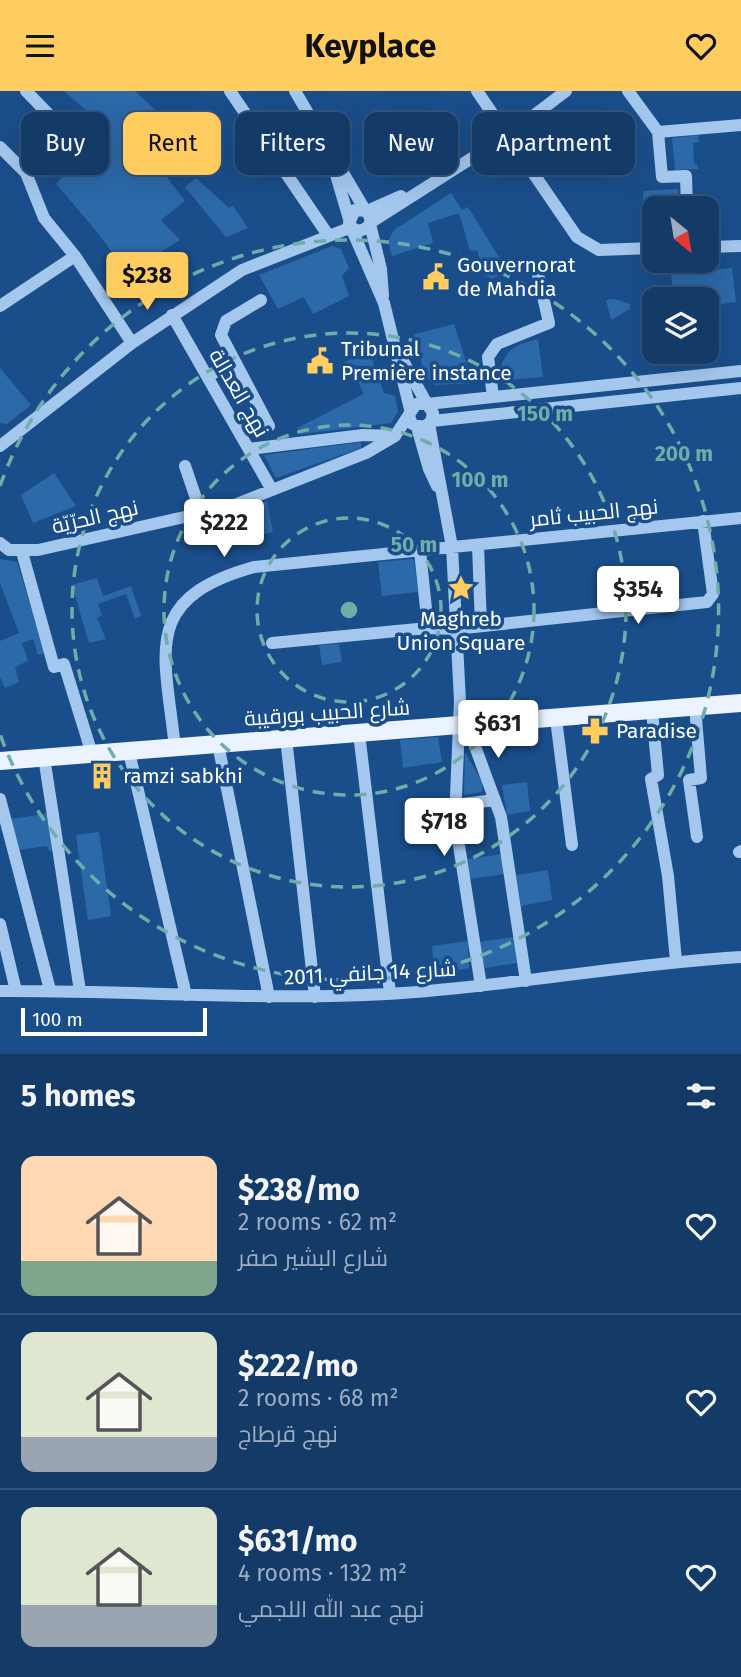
<!DOCTYPE html>
<html lang="en">
<head>
<meta charset="utf-8">
<style>
  :root { --surface:#143a68; --page:#1d416e; --text:#f1f3f6; --muted:#9dadc0; --line:#33547c; --accent:#ffcc60 }
  body { margin:0; font-family:"Fira Sans",Cairo,sans-serif; background:var(--page); color:var(--text); height:100vh; display:flex; flex-direction:column; font-size:26px; white-space:nowrap }
  * { box-sizing:border-box; margin:0 }
  p { font-size:23px; color:var(--muted) }
  .icon { flex:none; width:38px; height:38px; fill:none; stroke:currentColor; stroke-width:2; stroke-linecap:round; stroke-linejoin:round }
  .map { position:relative; height:963px; overflow:hidden }
  .details { display:flex; flex-direction:column; background:var(--surface); flex:1 }
  .details>* { flex:none }
  .guide { position:absolute; left:21px; top:21px; width:700px; height:63px; display:flex; gap:14px }
  .needle { width:46px; rotate:150deg }
  .controls { position:absolute; left:642px; top:105px; display:grid; gap:14px }
  .controls a { display:grid; place-items:center; width:77px; height:77px; border-radius:14px; background:var(--surface); box-shadow:0 7px 28px #0002,0 0 0 2px var(--line); font-size:35px }
  .scale { position:absolute; left:21px; bottom:18px; width:186px; box-sizing:border-box; padding-left:7px; border:4px solid #fff; border-top:0; font-size:19px; line-height:24px; white-space:nowrap; color:#fff; -webkit-text-stroke:5px #1a4e8b; paint-order:stroke }
  .price { position:absolute; translate:-50% -60px; padding:0 16px; border-radius:7px; background:#fff; color:#222; font-size:23px; line-height:46px; filter:drop-shadow(0 2px 4px #0008) }
  .price::after { content:''; position:absolute; left:50%; top:42px; width:21px; height:16px; margin-left:-10px; background:inherit; clip-path:polygon(0 0,100% 0,50% 100%) }
  .price.on { background:var(--accent); color:#111 }
  ul { padding:0; list-style:none }
  li { display:flex; align-items:center; gap:21px; height:175px; padding:0 21px }
  li+li { border-top:2px solid var(--line) }
  li span { display:grid; place-items:center; flex:none; width:196px; height:140px; border-radius:14px; color:#555 }
  li>.icon { margin-inline-start:auto }
  span .icon { width:84px; height:84px; fill:#fffc; stroke-width:1 }
  li b { font-size:30px }
  h2 { display:flex; justify-content:space-between; align-items:center; height:84px; padding:0 21px; font-size:30px }
  .pill { padding:0 24px; border-radius:14px; background:var(--surface); box-shadow:0 7px 28px #0002,0 0 0 2px var(--line); font-size:24px; line-height:63px }
  .pill.on { background:var(--accent); color:#111 }
  header { display:flex; justify-content:space-between; align-items:center; height:91px; padding:0 21px; background:var(--accent); color:#111; font-size:32px; font-weight:700 }
  .map>svg:first-child { display:block }
  .green { fill:#2c69a9 }
  .lines { fill:none; stroke-linecap:round; stroke-linejoin:round }
  .minor { stroke:#a4c7ed; stroke-width:12 }
  .major { stroke:#eaf3ff; stroke-width:18 }
  .ring { fill:none; stroke:#6fada8; stroke-width:3.5; stroke-dasharray:12 9 }
  .labels { text-anchor:middle; stroke-width:7; stroke-linejoin:round; paint-order:stroke }
  .poi-label { font-size:21px; fill:#fff; stroke:#1a4e8b; text-anchor:start }
  .street-label { font-size:21px; fill:#fff; stroke:#1a4e8b }
  .centre { fill:#6fada8; stroke:#1a4e8b; stroke-width:3.5 }
  .ring-label { font-size:21px; text-anchor:middle; font-weight:bold; fill:#6fada8; stroke:#1a4e8b; stroke-width:7; stroke-linejoin:round; paint-order:stroke }
</style>
</head>
<body>
<header><svg class="icon" aria-label="menu" viewBox="0 0 24 24"><path d="M4 6h16M4 12h16M4 18h16"/></svg>Keyplace<svg class="icon" aria-label="heart" viewBox="0 0 24 24"><path d="M12 20l-8-8c-3-5 5-10 8-4 3-6 11-1 8 4z"/></svg></header>
<div class="map">
<svg width="741" height="963" viewBox="0 0 741 963">
  <rect width="100%" height="100%" fill="#1a4e8b"/>
  <path class="green" d="M64 0H135L166 29 140 51 185 110 161 129 180 149 127 182 98 142 56 93 106 37Z
    M698 44 699 51 693 52 694 73 698 74V78L675 79 672 47Z
    M196 87 229 117 233 115 248 137 226 146 185 96Z
    M678 98 679 117H644L643 100Z
    M451 102 462 119 468 116 507 179 492 188 484 184 477 159 470 160 459 122 428 132 433 152 392 165 388 150 394 139Z
    M332 155 341 158 349 177 342 185 349 205 313 223 304 206 278 218 259 184Z
    M732 177 736 211 707 215V208H674L671 184Z
    M615 208 630 213V218L611 229 606 209Z
    M454 233 473 292 435 294 425 285 414 243Z
    M538 248 543 286 508 289 507 280 499 281C507 257 514 254 538 248Z
    M369 259 384 302 395 305 398 321 391 332 301 343 297 337 364 303 352 279 344 283 339 274Z
    M0 277 31 314 7 333 0 332Z
    M361 351V357L276 387 264 364Z
    M54 382 76 415 33 432 21 404Z
    M267 410 273 441 248 447 242 421Z
    M0 468 17 471 45 562 38 564 33 548 22 552 28 570 15 576 19 591 5 597 0 586V550L19 542 0 492Z
    M414 468 418 501 382 505 378 471Z
    M97 487 103 505 131 495 141 525 135 528 126 503 98 513 102 524 97 527 106 548 89 552 72 494Z
    M339 553 342 571 322 574 319 554Z
    M438 646 442 671 403 677 400 649Z
    M465 661 482 691V701L464 704Z
    M527 691 530 720 507 724 502 694Z
    M51 722 55 759 49 760 47 755 19 759 11 728Z
    M99 741 111 825 88 829 76 744Z
    M502 763 505 783 470 788 467 768Z
    M548 779 552 809 521 815 516 784Z
    M514 846 517 872 485 877 479 851Z
    M468 850 469 877 435 883 432 855Z"/>
  <g class="lines">
    <path class="minor" d="M230 0 328 144
      M295 0 365 119
      M477 0 577 146 599 159 654 157
      M628 0 658 41 741 34
      M658 41 662 86 686 85 687 117
      M0 56 26 82 44 127 75 165 132 252
      M332 70 349 128
      M26 82 66 41 26 0
      M367 120 401 105
      M370 132 508 44 566 0
      M370 133 381 178 383 205
      M352 137 360 140 368 136 371 129 367 120 355 119 349 132 384 212 410 318
      M707 156 741 155
      M261 209 226 230 221 244 269 335
      M0 215 75 165
      M172 224 272 399
      M398 261 427 313 741 280
      M207 285 236 272
      M493 306 488 266 497 253 549 232 537 179
      M432 330 741 297
      M429 333 452 456 460 610 455 729 481 895
      M417 336 429 378 437 395
      M0 355 132 252 242 179 352 136
      M249 358 363 344 395 345
      M185 375 201 422
      M0 452 9 459H38L229 416 366 362 395 345 416 313H427L433 322 431 331 424 336 412 333 409 325
      M478 454 481 535
      M420 460 428 537
      M22 461 54 576 64 573 92 663
      M272 552 428 537 455 538 707 511 713 503 703 430
      M695 616 701 687 689 689 697 746
      M652 620 658 684 651 688 668 785 676 870
      M465 628 501 726 526 890
      M556 628 572 754
      M359 642 390 902
      M286 647 315 906
      M218 653 269 906
      M175 657C165 561 140 508 254 476L741 427
      M129 661 186 904
      M44 666 80 900
      M0 708 50 899
      M455 714 495 709
      M739 761 741 760
      M0 833 16 900
      M0 900C129 899 258 910 387 903 506 896 623 873 741 866"/>
    <path class="major" d="M0 670 741 612"/>
  </g>
  <g class="ring">
    <circle cx="349" cy="519" r="92"/>
    <circle cx="349" cy="519" r="185"/>
    <circle cx="349" cy="519" r="277"/>
    <path d="M0 395A370 370 0 1 1 0 643"/>
  </g>
  <defs>
    <g id="civic-bare" transform="scale(2.1)"><path d="M-.6-6.5H3V-4.5H.6V-3L4-1V1h2V6H-6V1h2V-1L-.6-3ZM-1.2 2.5V6h2.4V2.5Z" fill="#ffcc60" stroke="#1a4e8b" stroke-width="2.5" paint-order="stroke"/></g>
    <g id="sight-bare" transform="scale(2.1)"><path d="M0-6L1.8-2.2L6-1.7L2.9 1.2L3.7 5.4L0 3.3L-3.7 5.4L-2.9 1.2L-6-1.7L-1.8-2.2Z" fill="#ffcc60" stroke="#1a4e8b" stroke-width="2.5" paint-order="stroke"/></g>
    <g id="pharmacy-bare" transform="scale(2.1)"><path d="M-2-6h4v4h4v4h-4v4h-4v-4h-4v-4h4Z" fill="#ffcc60" stroke="#1a4e8b" stroke-width="2.5" paint-order="stroke"/></g>
    <g id="building-bare" transform="scale(2.1)"><path d="M-4-6H4V6H1V3H-1V6H-4ZM-2.5-4.3h1.7v1.8h-1.7ZM.8-4.3h1.7v1.8H.8ZM-2.5-1h1.7V.8h-1.7ZM.8-1h1.7V.8H.8Z" fill="#ffcc60" stroke="#1a4e8b" stroke-width="2.5" paint-order="stroke"/></g>
  </defs>
  <g fill-rule="evenodd">
    <use href="#civic-bare" x="436" y="186"/>
    <use href="#civic-bare" x="320" y="270"/>
    <use href="#sight-bare" x="461" y="497"/>
    <use href="#pharmacy-bare" x="595" y="640"/>
    <use href="#building-bare" x="102" y="685"/>
  </g>
  <g class="labels">
    <g class="poi-label">
      <text x="457" y="181">Gouvernorat<tspan x="457" dy="24">de Mahdia</tspan></text>
      <text x="341" y="265">Tribunal<tspan x="341" dy="24">Première instance</tspan></text>
      <text x="461" y="535" text-anchor="middle">Maghreb<tspan x="461" dy="24">Union Square</tspan></text>
      <text x="616" y="647">Paradise</text>
      <text x="123" y="692">ramzi sabkhi</text>
    </g>
    <g class="street-label">
      <text transform="translate(239 302) rotate(60)" y="7">نهج العدالة</text>
      <text transform="translate(594 422) rotate(-6)" y="7">نهج الحبيب ثامر</text>
      <text transform="translate(95 426) rotate(-13)" y="7">نهج الحرّيّة</text>
      <text transform="translate(327 622) rotate(-4)" y="7">شارع الحبيب بورقيبة</text>
      <text transform="translate(370 882) rotate(-3)" y="7">شارع 14 جانفي 2011</text>
    </g>
  </g>
  <circle cx="349" cy="519" r="10" class="centre"/>
  <g class="ring-label">
    <text x="545" y="330">150 m</text>
    <text x="684" y="370">200 m</text>
    <text x="480" y="396">100 m</text>
    <text x="414" y="461">50 m</text>
  </g>
</svg>
<div class="controls">
<a><svg class="needle" viewBox="-14 -14 28 28"><path d="M0-13l5 13h-10z" fill="#e53935"/><path d="M0 13l5-13h-10z" fill="#9dadc0"/></svg></a>
<a><svg class="icon" aria-label="layers" viewBox="0 0 24 24"><path d="M12 4l9 5-9 5-9-5zM3 14l9 5 9-5"/></svg></a>
</div>
<div class="scale">100 m</div>
<b class="price on" style="left:147px;top:221px">$238</b>
<b class="price" style="left:224px;top:468px">$222</b>
<b class="price" style="left:638px;top:535px">$354</b>
<b class="price" style="left:498px;top:669px">$631</b>
<b class="price" style="left:444px;top:767px">$718</b>
<div class="guide">
<a class="pill">Buy</a>
<a class="pill on">Rent</a>
<a class="pill">Filters</a>
<a class="pill">New</a>
<a class="pill">Apartment</a>
</div>
</div>
<section class="details">
<h2>5 homes<svg class="icon" aria-label="filters" viewBox="0 0 24 24"><path d="M4 7h16M4 17h16"/><circle cx="9" cy="7" r="2"/><circle cx="15" cy="17" r="2"/></svg></h2>
<ul>
<li><span style="background:linear-gradient(#ffd9b3 75%,#7fa58c 0)"><svg class="icon" aria-label="home" viewBox="0 0 24 24"><path d="M3 11l9-7 9 7M6 9v11h12V9"/></svg></span><div><b>$238/mo</b><p>2 rooms · 62 m²</p><p>شارع البشير صفر</p></div><svg class="icon" aria-label="heart" viewBox="0 0 24 24"><path d="M12 20l-8-8c-3-5 5-10 8-4 3-6 11-1 8 4z"/></svg></li>
<li><span style="background:linear-gradient(#dfe7d0 75%,#9aa5b1 0)"><svg class="icon" aria-label="home" viewBox="0 0 24 24"><path d="M3 11l9-7 9 7M6 9v11h12V9"/></svg></span><div><b>$222/mo</b><p>2 rooms · 68 m²</p><p>نهج قرطاج</p></div><svg class="icon" aria-label="heart" viewBox="0 0 24 24"><path d="M12 20l-8-8c-3-5 5-10 8-4 3-6 11-1 8 4z"/></svg></li>
<li><span style="background:linear-gradient(#dfe7d0 70%,#9aa5b1 0)"><svg class="icon" aria-label="home" viewBox="0 0 24 24"><path d="M3 11l9-7 9 7M6 9v11h12V9"/></svg></span><div><b>$631/mo</b><p>4 rooms · 132 m²</p><p>نهج عبد الله اللجمي</p></div><svg class="icon" aria-label="heart" viewBox="0 0 24 24"><path d="M12 20l-8-8c-3-5 5-10 8-4 3-6 11-1 8 4z"/></svg></li>
</ul>
</section>
</body>
</html>
